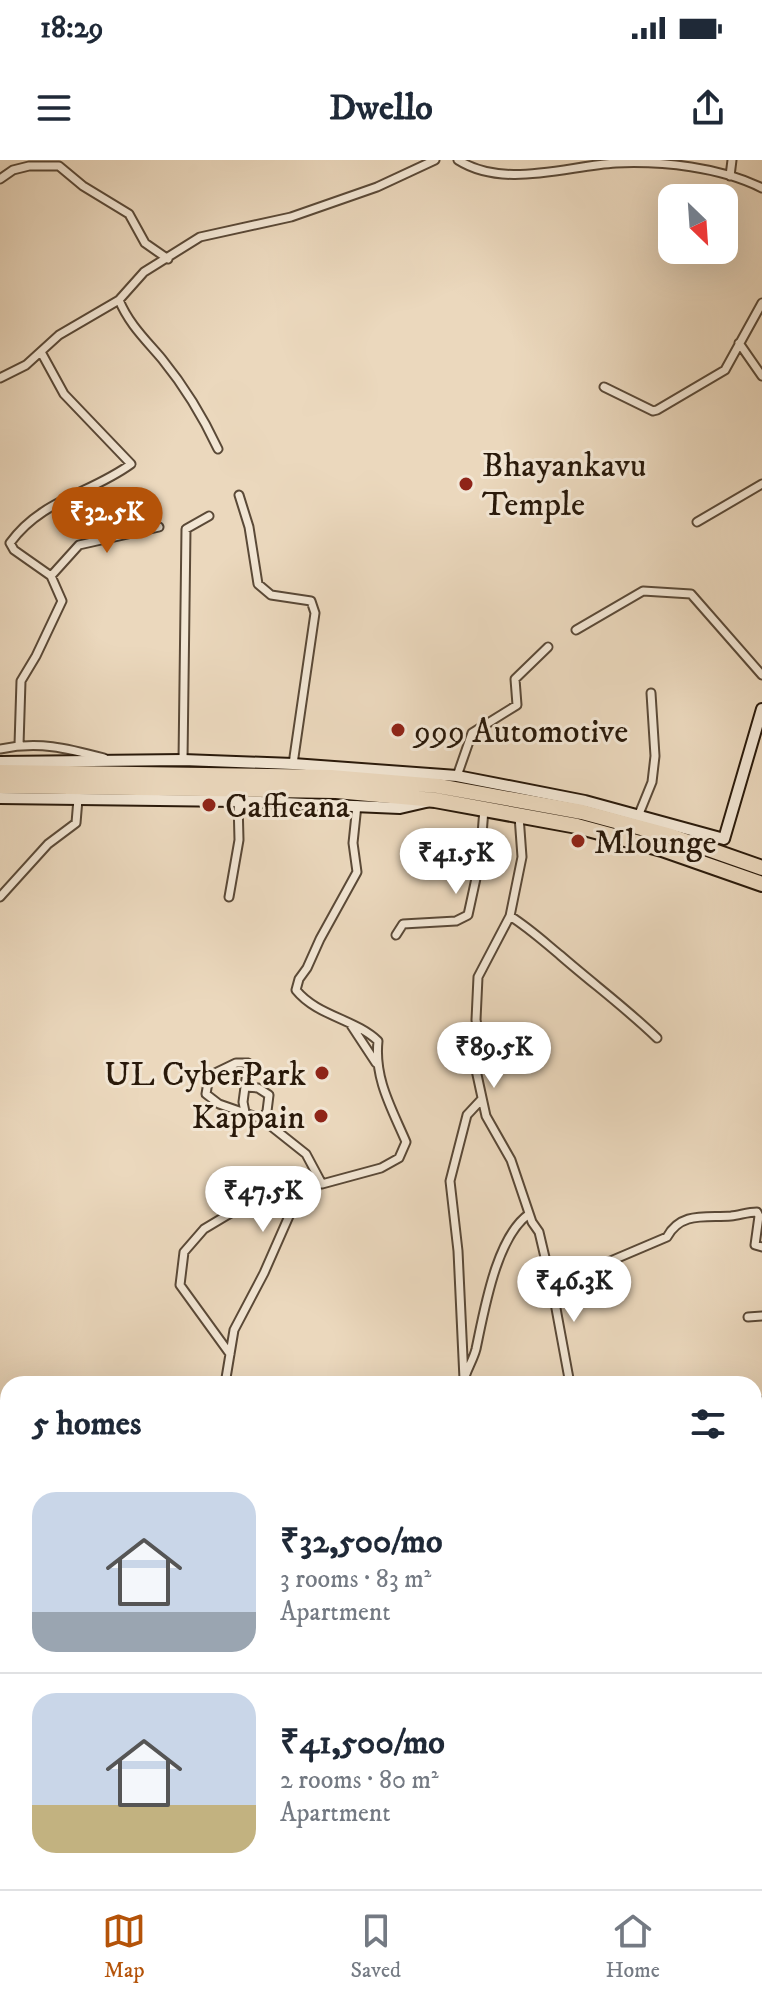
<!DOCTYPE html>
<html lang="en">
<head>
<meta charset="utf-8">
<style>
  :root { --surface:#fff; --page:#f2f2f3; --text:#1f2937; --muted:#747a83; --line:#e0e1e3; --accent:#b45309 }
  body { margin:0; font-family:"IM FELL DW Pica",serif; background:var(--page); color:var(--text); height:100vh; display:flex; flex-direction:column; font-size:30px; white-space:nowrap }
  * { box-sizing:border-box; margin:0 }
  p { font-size:26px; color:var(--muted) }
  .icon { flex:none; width:44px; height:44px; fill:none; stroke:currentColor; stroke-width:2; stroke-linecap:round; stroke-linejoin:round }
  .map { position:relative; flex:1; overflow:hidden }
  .side { position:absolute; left:0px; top:1216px; width:762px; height:514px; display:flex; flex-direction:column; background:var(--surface); border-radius:24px 24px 0 0; box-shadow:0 8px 32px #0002 }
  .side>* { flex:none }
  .needle { width:52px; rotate:155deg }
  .buttons { position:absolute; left:658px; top:24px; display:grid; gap:16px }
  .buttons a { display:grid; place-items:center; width:80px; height:80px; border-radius:16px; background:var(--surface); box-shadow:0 8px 32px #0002; font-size:40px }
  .price { position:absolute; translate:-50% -68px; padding:0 18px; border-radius:28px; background:#fff; color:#222; font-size:26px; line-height:52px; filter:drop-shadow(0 2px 4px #0008) }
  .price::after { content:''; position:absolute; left:50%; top:48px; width:24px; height:18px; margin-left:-12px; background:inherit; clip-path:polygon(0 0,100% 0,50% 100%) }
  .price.active { background:var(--accent); color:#fff }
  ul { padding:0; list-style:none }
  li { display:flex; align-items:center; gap:24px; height:200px; padding:0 32px }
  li+li { border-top:2px solid var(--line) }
  li span { display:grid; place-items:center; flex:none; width:224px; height:160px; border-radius:24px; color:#555 }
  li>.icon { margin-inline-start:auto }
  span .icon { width:96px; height:96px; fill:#fffc; stroke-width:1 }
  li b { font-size:34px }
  h2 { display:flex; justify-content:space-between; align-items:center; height:96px; padding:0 32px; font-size:34px }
  .status { display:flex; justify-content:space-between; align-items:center; height:56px; padding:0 40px; background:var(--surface); direction:ltr }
  .status svg { height:22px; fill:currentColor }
  header { display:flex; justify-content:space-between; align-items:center; height:104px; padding:0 32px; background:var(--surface); font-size:36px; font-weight:700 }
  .tab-bar { display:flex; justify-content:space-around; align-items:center; height:112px; border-top:2px solid var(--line); background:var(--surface); font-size:22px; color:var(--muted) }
  .tab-bar a { display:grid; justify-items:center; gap:4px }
  .tab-bar .active { color:var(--accent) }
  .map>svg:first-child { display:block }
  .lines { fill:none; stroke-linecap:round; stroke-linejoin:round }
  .street-casing { stroke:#5a4937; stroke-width:11 }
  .secondary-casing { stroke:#29190a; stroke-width:14 }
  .highway-casing { stroke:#29190a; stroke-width:18 }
  .street { stroke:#f2e6d4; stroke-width:7 }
  .secondary { stroke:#f2e6d4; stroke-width:10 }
  .highway { stroke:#ebd8bd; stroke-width:14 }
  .poi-dot { fill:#8f2418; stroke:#f2e6d4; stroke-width:3 }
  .labels { text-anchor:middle; stroke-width:6; stroke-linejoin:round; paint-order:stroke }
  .poi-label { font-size:34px; fill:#29190a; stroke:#f2e6d4; text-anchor:start }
</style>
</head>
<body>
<div class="status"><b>18:29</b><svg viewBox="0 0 49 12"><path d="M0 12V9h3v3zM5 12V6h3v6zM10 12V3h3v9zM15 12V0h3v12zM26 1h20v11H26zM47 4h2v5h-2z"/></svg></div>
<header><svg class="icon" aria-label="menu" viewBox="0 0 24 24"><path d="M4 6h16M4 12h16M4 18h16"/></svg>Dwello<svg class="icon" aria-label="share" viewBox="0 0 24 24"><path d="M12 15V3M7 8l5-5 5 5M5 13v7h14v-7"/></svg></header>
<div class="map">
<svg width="762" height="1729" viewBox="0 0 762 1729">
  <rect width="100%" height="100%" fill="#ebd8bd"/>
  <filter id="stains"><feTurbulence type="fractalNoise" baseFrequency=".0025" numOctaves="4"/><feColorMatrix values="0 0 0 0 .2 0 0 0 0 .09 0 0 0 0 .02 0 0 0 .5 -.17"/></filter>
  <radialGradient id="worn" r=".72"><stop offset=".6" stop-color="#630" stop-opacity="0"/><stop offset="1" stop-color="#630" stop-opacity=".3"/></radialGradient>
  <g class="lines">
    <g class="street-casing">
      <path id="street" d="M458 0C504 29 566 6 616 3 663 1 720 7 762 28
        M730 16 732 0
        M0 19 13 10 29 6H59L83 26 129 54 145 83 168 99
        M119 140C129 164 145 179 162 199 184 226 203 257 218 289
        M739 183 762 216
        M0 218 26 205 59 175 119 140 144 112 200 77 291 57 377 27 435 0
        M604 227 653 251 657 250 725 210 762 143
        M239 335 249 367 258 424 271 435 311 441 315 453 293 604
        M697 362 762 324
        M51 416 79 385 159 367
        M576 470 643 431 691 434 762 515
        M19 585 21 521 36 496 62 441 51 416 14 390 10 383C42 339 90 334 131 304L64 234 41 192
        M0 589C39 581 66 588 104 598
        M183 600 186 369 209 356
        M457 616 472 573 517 545 515 519 548 487
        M639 654 652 622 655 596 651 533
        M519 656 522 697 510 756 478 817 476 860 480 882 476 892V910L486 956 511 1000 532 1062 539 1072 548 1110 555 1119 587 1111 667 1077C681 1051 707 1058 731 1056 740 1055 748 1052 757 1052L759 1056 755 1085 762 1087
        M0 737 48 684 76 663 78 639
        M229 737 239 680 238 641
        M510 756C529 768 543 781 560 795 592 823 626 848 657 878
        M396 775 403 764 456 761 468 755 480 700 484 649
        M351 865 376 903
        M245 927 248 903H236L209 916 206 934 219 944 262 959 306 994 322 1024 381 1008 399 998 406 982C392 949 374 919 378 881 355 859 317 856 296 830L299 819 307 808 320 779 357 712 353 683 357 645
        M245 952 243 942 245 927 258 928 269 935 267 951 262 959
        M550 1116 570 1224
        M748 1157 762 1156
        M230 1194 180 1125 184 1092 204 1069 274 1027 311 1029
        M464 1219 458 1091 450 1021 467 955 481 940
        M225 1224 234 1170 264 1113 293 1047 312 1028
        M463 1224C465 1212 473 1201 476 1189 484 1152 496 1077 529 1054
        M754 1243 762 1241
        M0 1245 8 1247
        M0 1373H8
        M754 1499 762 1495
        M754 1575 762 1576
        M0 1709 8 1702
        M176 1722 177 1729
        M577 1722 578 1729
        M398 1729 403 1722
        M592 1729 596 1722"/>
    </g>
    <g class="secondary-casing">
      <path id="secondary" d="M0 602 183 600 293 604 457 616 585 641 724 679 762 549
        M0 638 238 641 400 648 426 642"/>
    </g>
    <g class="highway-casing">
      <path id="highway" d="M0 612 331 617 438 626 582 652 671 676 762 708
        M0 626 336 631 435 640 577 666 662 689 762 724"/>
    </g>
    <use href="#street" class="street"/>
    <use href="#secondary" class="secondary"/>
    <use href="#highway" class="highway"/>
  </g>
  <g class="poi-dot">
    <circle cx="466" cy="324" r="8"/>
    <circle cx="398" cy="570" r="8"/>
    <circle cx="209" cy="645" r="8"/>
    <circle cx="578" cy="681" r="8"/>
    <circle cx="322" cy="913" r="8"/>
    <circle cx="321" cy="956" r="8"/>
  </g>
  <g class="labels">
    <g class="poi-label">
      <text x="482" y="316">Bhayankavu<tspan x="482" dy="39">Temple</tspan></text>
      <text x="414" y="582">999 Automotive</text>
      <text x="225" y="657">Cafficana</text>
      <text x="594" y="693">Mlounge</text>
      <text x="306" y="925" text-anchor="end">UL CyberPark</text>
      <text x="305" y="968" text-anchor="end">Kappain</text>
    </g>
  </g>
  <rect width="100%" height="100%" filter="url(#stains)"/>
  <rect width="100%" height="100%" fill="url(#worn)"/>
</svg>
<div class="buttons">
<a><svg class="needle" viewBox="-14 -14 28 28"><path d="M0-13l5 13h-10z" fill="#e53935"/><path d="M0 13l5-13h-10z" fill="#747a83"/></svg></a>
</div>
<b class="price active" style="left:107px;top:395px">₹32.5K</b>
<b class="price" style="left:456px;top:736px">₹41.5K</b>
<b class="price" style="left:494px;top:930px">₹89.5K</b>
<b class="price" style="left:263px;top:1074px">₹47.5K</b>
<b class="price" style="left:574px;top:1164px">₹46.3K</b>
<section class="side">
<h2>5 homes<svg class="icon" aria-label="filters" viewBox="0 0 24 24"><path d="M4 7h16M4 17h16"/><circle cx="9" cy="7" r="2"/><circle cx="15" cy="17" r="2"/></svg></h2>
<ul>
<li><span style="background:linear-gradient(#c9d6e8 75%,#9aa5b1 0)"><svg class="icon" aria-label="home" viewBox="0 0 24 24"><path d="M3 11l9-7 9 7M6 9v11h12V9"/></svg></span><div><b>₹32,500/mo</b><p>3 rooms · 83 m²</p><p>Apartment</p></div></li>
<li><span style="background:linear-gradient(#c9d6e8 70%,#c2b280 0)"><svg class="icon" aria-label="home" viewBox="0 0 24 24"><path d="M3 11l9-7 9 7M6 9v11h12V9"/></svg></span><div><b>₹41,500/mo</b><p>2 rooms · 80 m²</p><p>Apartment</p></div></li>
</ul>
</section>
</div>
<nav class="tab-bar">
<a class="active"><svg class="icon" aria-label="map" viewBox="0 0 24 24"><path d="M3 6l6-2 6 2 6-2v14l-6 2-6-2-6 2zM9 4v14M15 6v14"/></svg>Map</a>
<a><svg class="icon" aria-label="saved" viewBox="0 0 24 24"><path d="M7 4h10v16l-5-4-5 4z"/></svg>Saved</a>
<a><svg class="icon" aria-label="home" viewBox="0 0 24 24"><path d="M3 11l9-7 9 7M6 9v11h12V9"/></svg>Home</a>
</nav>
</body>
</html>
